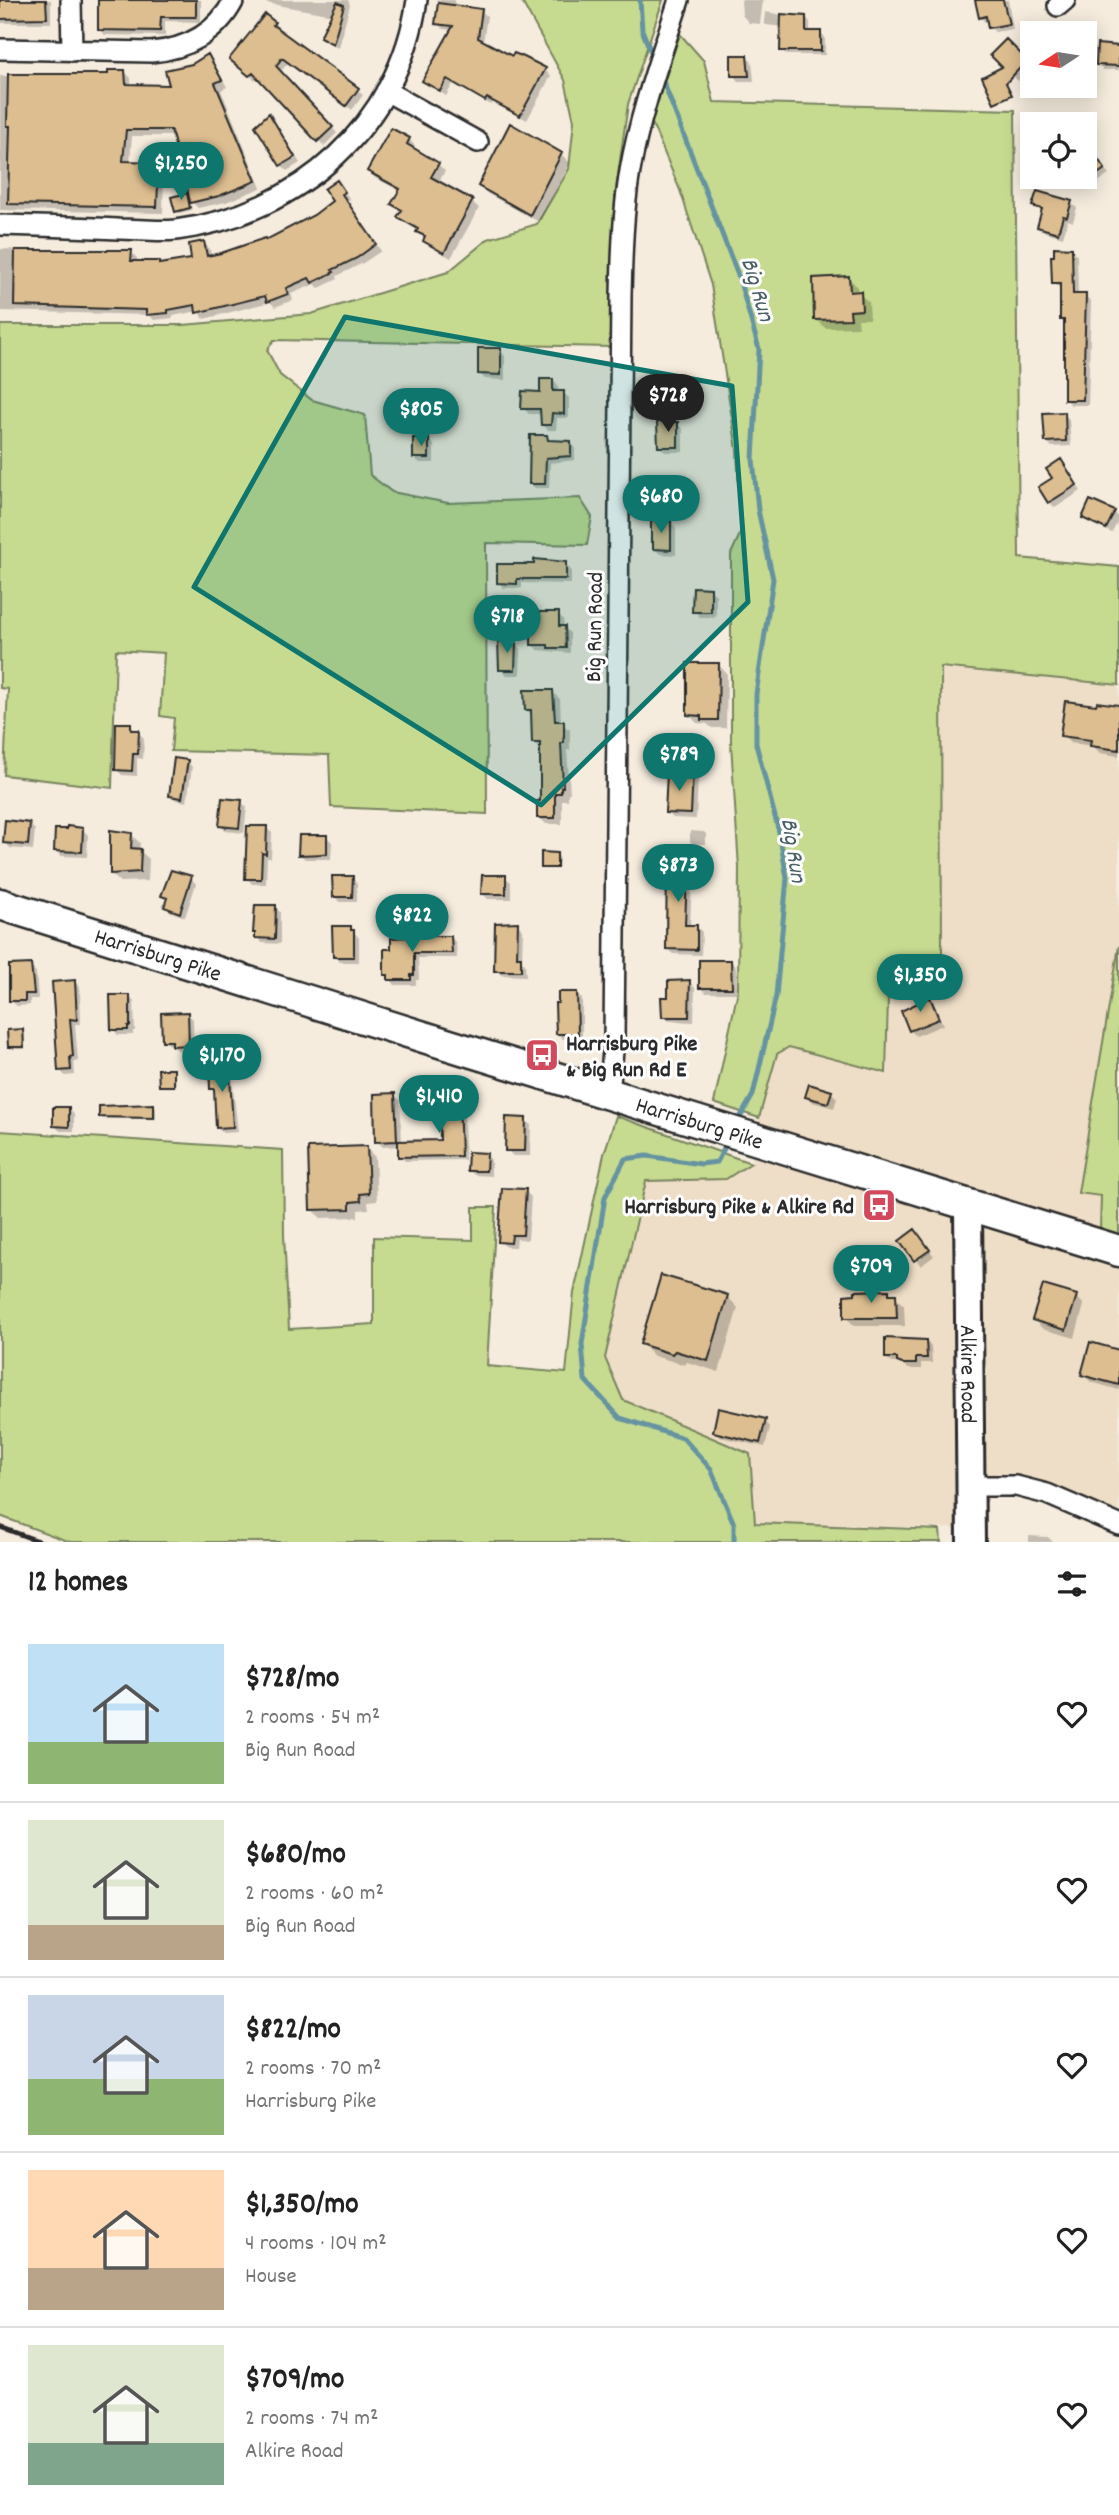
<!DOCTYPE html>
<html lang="en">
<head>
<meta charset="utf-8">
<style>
  :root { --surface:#fff; --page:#f6f6f6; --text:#222; --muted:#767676; --line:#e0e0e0; --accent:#0f766e }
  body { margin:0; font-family:Dekko,sans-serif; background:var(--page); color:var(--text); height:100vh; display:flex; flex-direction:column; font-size:26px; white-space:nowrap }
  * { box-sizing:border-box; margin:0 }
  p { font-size:23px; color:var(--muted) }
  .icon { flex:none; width:38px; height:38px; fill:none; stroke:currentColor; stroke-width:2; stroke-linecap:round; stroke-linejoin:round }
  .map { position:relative; height:1542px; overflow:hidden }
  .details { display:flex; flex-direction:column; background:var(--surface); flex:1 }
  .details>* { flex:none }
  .needle { width:46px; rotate:258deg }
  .controls { position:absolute; left:1020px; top:21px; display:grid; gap:14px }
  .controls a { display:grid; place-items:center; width:77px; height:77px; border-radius:0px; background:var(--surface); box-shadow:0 4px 18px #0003; font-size:35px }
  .price { position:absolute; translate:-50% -60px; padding:0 16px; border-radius:24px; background:var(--accent); color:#fff; font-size:23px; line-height:46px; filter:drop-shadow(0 2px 4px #0008) }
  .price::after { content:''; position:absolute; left:50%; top:42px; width:21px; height:16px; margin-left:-10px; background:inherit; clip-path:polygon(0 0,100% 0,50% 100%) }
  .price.active { background:#222; color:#fff }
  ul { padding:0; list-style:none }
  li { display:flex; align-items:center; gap:21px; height:175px; padding:0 28px }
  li+li { border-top:2px solid var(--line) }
  li span { display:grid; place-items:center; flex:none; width:196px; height:140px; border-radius:0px; color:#555 }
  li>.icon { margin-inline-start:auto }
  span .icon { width:84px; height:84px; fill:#fffc; stroke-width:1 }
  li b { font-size:30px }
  h2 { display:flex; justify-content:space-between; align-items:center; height:84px; padding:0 28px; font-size:30px }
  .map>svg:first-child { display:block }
  .built { fill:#eedec7 }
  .green { fill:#c6db90; stroke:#78835e; stroke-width:2 }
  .shadow { fill:#0003 }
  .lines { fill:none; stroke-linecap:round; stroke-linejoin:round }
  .stream { stroke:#6693a1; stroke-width:5 }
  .building { fill:#ddbe91; stroke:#2b2b2b; stroke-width:2 }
  .minor-casing { stroke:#2b2b2b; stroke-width:24 }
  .secondary-casing { stroke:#2b2b2b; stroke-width:32 }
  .primary-casing { stroke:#2b2b2b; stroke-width:35 }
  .minor { stroke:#fff; stroke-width:19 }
  .secondary { stroke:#fff; stroke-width:26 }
  .primary { stroke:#fff; stroke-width:30 }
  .rail { stroke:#2b2b2b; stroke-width:5 }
  .marked { fill:#0f766e; fill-opacity:0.2; stroke:#0f766e; stroke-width:5; stroke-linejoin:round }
  .labels { text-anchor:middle; stroke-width:6; stroke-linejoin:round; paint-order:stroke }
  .street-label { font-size:23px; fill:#2b2b2b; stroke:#fff }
  .poi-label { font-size:23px; font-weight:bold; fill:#2b2b2b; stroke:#fff; text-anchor:start }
  .water-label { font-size:24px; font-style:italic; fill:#495f66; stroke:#fff }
</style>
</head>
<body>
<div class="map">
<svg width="1119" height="1542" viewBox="0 0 1119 1542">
  <rect width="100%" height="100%" fill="#f5ecde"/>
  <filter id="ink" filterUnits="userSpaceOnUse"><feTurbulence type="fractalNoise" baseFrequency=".0143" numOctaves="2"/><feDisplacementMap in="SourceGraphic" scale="14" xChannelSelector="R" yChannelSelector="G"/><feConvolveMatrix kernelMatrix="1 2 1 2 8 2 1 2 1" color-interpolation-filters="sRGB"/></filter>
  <g filter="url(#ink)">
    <path class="built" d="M940 667 1119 685V946L1078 1193 1101 1196 1100 1230 1119 1235V1509L1116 1520 975 1481 973 1529 754 1523 750 1454 623 1400 605 1358 646 1181 726 1179 751 1163 759 1118 777 1054 789 1047 886 1073 888 997 942 959Z"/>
    <path class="green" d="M521 0H663L628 104 615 196 611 347 274 340 267 350 280 375 312 400 365 415 370 475 392 492 448 503 580 498 592 517 587 545 486 543 487 814 331 807 329 755 171 751 174 718 160 716 164 653 116 650 112 788 4 775 8 689 0 688V325H183L311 314 448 272 488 239 537 224 569 169 574 121 565 80Z
      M680 34 704 61 714 102 1015 110 1019 558 1119 567V685L941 667 942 959 888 997 886 1073 789 1047 777 1054 759 1118 714 1103 738 990 739 868 731 743V554L741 532 737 450 711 285 680 190 651 121Z
      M1119 946V1235L1100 1230 1101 1196 1078 1193Z
      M616 1116 751 1163 726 1179 646 1181 605 1358 623 1400 750 1454 755 1523 940 1530 941 1542H70L0 1516V1131L283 1150 284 1235 289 1329 374 1324V1237L473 1240V1207H496L487 1366 566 1373 574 1293 604 1154Z"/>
    <path class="shadow" d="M0 0H51V23H0Z
      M100 0H201V22L165 21V36L105 35 99 29Z
      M263 0H348L350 5 338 48 322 37 333 15 266 3Z
      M436 0H455L454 7 481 11 487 16 483 43 513 59 545 70 551 76 527 120 493 102 491 105 453 84 446 96 424 81 452 30 443 29 437 23 441 6Z
      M741 0H763L760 24 749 23 742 15Z
      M976 0H1008L1013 29 995 32 990 27 989 21 985 22 980 17Z
      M765 12 778 14 781 16 806 17 810 22V33H821L825 37V55H787L782 50 783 27 766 25 764 23Z
      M274 23 279 28 278 30 363 95 352 110 289 62 280 72 337 133 324 146 259 77 255 80 237 64Z
      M1006 41 1031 67 1018 81 992 55Z
      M1119 48V70H1103L1098 64Z
      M207 56 214 63 227 87 221 90 261 188 226 202 198 208 189 199 192 210 179 213 177 211 186 195 191 200 185 169 181 165 174 136H132L130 163 158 164 164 170 163 213 0 210V76L110 75 125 72 131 78V86L171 87 193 65Z
      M747 57 752 62 754 81H738L733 75Z
      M269 115 300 163 287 171 281 165Z
      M409 139 415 146 413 150 438 164 445 171 438 183 472 202 479 208 451 258 431 247 419 231 400 217 403 211 394 203 401 191 375 178 369 171Z
      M561 154 570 163 539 222 488 194 480 186Z
      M1085 158H1097L1109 175 1085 190 1074 177H1085Z
      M342 189 350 199 347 201 381 251 363 263 337 276 338 279 319 288 315 284 291 294 293 300 275 307 270 302 204 319 198 311 173 316V318L154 320 149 315 0 311V249L26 250 28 252H131L137 258V262H158L161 265 193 261 204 243 210 249 211 257 266 242 315 217 335 202Z
      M1038 193 1071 203 1077 208 1073 222 1068 220 1063 237 1045 232 1039 226 1043 212 1034 205Z
      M1071 250 1077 255 1078 296H1085L1091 301 1088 405H1071L1066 399V324L1061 320 1062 289 1053 284Z
      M849 278 857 287 858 293 869 302 870 319H858L859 327 825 328 816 319Z
      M500 350 505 356V380L485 379 480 374Z
      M553 380 558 386V393H564L569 398V418H557L556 430H548L542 424V414H529L523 408 542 394Z
      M1064 414 1069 419 1071 446 1052 447 1046 441Z
      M677 424 683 429V452H665L660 446Z
      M547 437 552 442H570L575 447V460L550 463 549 488H535L530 483Z
      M428 439 434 445V463H420L414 458Z
      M1061 461 1081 491 1055 508 1049 502Z
      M1114 513 1119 518 1112 533 1089 523 1084 518Z
      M671 522 676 528V555L660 554 655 549Z
      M565 564 571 570V584L522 583V588H504L498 582 536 566Z
      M710 590 716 595V617H700L694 611Z
      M558 614 563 619 564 628 570 633V653L538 650 532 645Z
      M515 643 521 649 520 675H507L501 669Z
      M719 665 727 674 726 728H712L707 724 697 723 689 715Z
      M552 692 560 699 561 723 570 730V750H567L570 793H568V800H562V824H546L539 817 542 803 541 750 533 742V716L526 709Z
      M1098 707H1119V756L1100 753 1093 746 1070 743 1062 735Z
      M130 725 144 738 143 759 137 758V776L122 775 117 770Z
      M187 761 192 767 187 802 176 800 170 795Z
      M692 773 698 779 696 819 673 818 667 812Z
      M241 802 247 807 244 833 226 831 221 825Z
      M29 824 35 830 33 850 10 848 5 842Z
      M266 828 272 833 271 858H267L266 884H252L247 878Z
      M82 829 88 835 87 857 61 856 55 850Z
      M690 831 704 832 706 834V844H692L690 841Z
      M131 834 140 843 139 850 149 859 148 881 120 882 111 874Z
      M327 837 332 842 331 859H305L300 854Z
      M687 852 693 857 690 926H696L702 932 701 955 673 954 667 949Z
      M556 854 559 857 558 869H545L543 867Z
      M505 877 511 882V899H488L483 894Z
      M191 878 196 884 185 917 171 912 166 907 168 900 163 896Z
      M352 878 357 883V902H340L334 896Z
      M275 907 280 912V944L262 943 254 933Z
      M517 924 523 930 522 961 525 964 526 976 501 975 496 970Z
      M350 927 359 938V962H340L335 957Z
      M451 937 456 943 457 958H418L419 980H416V985H395L386 974 393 950Z
      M731 962 736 967 737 993H706L701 988Z
      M30 966 36 972 38 999H30V1005L17 1006 11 1001Z
      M75 982 80 988 81 1024H75L78 1061 74 1062 75 1075 65 1076 60 1070Z
      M690 982 695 988 694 1022 669 1021 663 1016 669 998Z
      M576 994 582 999V1039H563L558 1034Z
      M129 996 134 1002 135 1031H133V1035H118L113 1029Z
      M929 999 935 1005 943 1025 916 1036 910 1030Z
      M187 1014 193 1019 194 1050 179 1051 164 1041Z
      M23 1031 25 1033V1049H12L9 1047Z
      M225 1063 231 1069 238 1132 223 1133 217 1128 216 1093 211 1088Z
      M173 1071 175 1073 176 1087H163L160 1085Z
      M831 1092 837 1098 834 1108 812 1102 807 1096Z
      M394 1095 400 1100 402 1143 442 1141 458 1100 464 1105 465 1160 405 1161 400 1156V1146L383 1147 377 1141Z
      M153 1106 156 1108V1119H103L101 1117Z
      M69 1109 74 1114V1131H60L55 1126Z
      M525 1119 531 1125 530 1156H513L507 1150Z
      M366 1148 375 1157 377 1201 368 1202 369 1209 358 1210V1217L321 1218 312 1210Z
      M486 1154 491 1160V1176L474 1175 469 1170Z
      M525 1191 531 1197 528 1240 517 1239 516 1247H506L500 1241Z
      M920 1237 934 1256 921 1266 902 1241Z
      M888 1292 904 1305 905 1326H855L846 1318 857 1296Z
      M727 1296 738 1308 719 1372 687 1362 685 1365 654 1356 642 1344Z
      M1076 1296 1084 1305 1075 1338 1043 1329 1034 1320Z
      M926 1341 931 1347 932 1363H921V1369H908L901 1363H892L886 1358Z
      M1119 1352V1390L1091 1382 1082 1374Z
      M765 1421 770 1427 765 1447 720 1437 715 1431Z
      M1029 1536 1048 1537 1053 1542H1029Z"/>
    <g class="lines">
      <path class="stream" d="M640 0 642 30 653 57
        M661 76 739 278 759 349 753 459 758 510 773 579 756 694V744L779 832 787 878 776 996 753 1095 737 1123
        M728 1141 717 1162 701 1164 647 1156 625 1159 605 1197 582 1344 585 1380 620 1418 683 1438 711 1469 734 1524V1542"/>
    </g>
    <path class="building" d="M0 0H46L47 18 0 19Z
      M98 0H196V17H161L160 31 98 30Z
      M975 0H1003L1009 24 988 28 986 16 979 18Z
      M337 2 344 5 333 44 320 37Z
      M438 3 482 9 478 38 512 56 514 53 524 57 546 68 520 116 487 98 485 101 447 79 440 91 422 81 453 26 435 24Z
      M265 14 275 22 273 25 359 88 346 106 282 58 276 66 333 127 317 142 253 73 249 76 229 59Z
      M781 14 806 16V31H821V51H780Z
      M1006 39 1024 57 1032 53V55L1006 83 1012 95 994 103 982 77 1002 67 990 55Z
      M1097 44 1119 46V66L1096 65Z
      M208 54 222 80 215 83 256 181 219 196 190 203 183 166 180 165 171 130H126L123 161 159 162 157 207 8 204 10 126H7L8 74H108V70H125L126 84 169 85 165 70 192 64Z
      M731 55H747L749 76H731Z
      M269 113 295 157 280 166 255 126Z
      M510 123 562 153 530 215 478 186Z
      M391 128 410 138 407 144 439 163 431 177 473 200 444 253 423 241 425 236 416 232 418 229 397 217 402 210 391 204 400 189 367 171Z
      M1085 141 1105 169 1085 182Z
      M337 180 345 192 342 194 376 244 357 258 332 270 334 272 312 283 309 278 286 288 288 294 267 302 265 296 196 313 195 305 168 310V313L146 315V310L14 306 15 250H132L131 261H159V264L191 259 189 244 204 241 207 256 221 253 265 238 266 240 314 215 332 201 324 189Z
      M1037 191 1072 201 1067 217 1063 216 1058 233 1037 227 1042 209 1032 206Z
      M187 193 190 208 175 212 171 197Z
      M1054 247 1072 248 1073 294H1086L1083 400H1064V320H1060V284H1052L1051 256H1054Z
      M849 276 850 292 861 291 862 310 850 311 851 319 814 320 813 278Z
      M478 348H501V375L478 374Z
      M540 379H553V391H564V414L552 413 551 425H541L540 409H521L522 391 540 392Z
      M1065 412 1066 441 1045 442 1043 413Z
      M657 422H678V447H658Z
      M530 435H547L548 440 571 441V456L546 458 545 484H529Z
      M413 438H429V458H413Z
      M1061 459 1077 485 1048 503 1038 487 1052 478 1046 469Z
      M1090 500 1115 511 1106 529 1082 518Z
      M651 520 671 521V550L653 549V542H651Z
      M534 559 566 562V579H517V584L497 583V564H534Z
      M693 587 711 588V612H692Z
      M531 612H559V626H565L566 648H548V645H531Z
      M498 641 516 642 515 670H499Z
      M687 663H719L718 720H701V716L687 715Z
      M524 690H553L555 721H564V743H561L563 787H561V793H555V818H537V801H540V743H532L531 710H525Z
      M1065 701 1096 705 1097 702 1119 705V750L1090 746 1091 740 1060 736Z
      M116 723H131V730H139L138 754H133L132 771 115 770Z
      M174 758 188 760 182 798 169 796Z
      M667 772H693L691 814 665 813Z
      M222 798 242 800 239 828 219 826Z
      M5 820 30 823 28 845 3 843Z
      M67 826 83 828 82 852 54 851 55 829H67Z
      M247 826H267L266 854 262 853 261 879H245Z
      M110 830 132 833 131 848 141 849 140 872 110 874Z
      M299 835H327V854L298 855Z
      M667 849 688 850 685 925H697V950L666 949Z
      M541 852 557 853V868H541Z
      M171 870 192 876 180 913 164 907 167 898 161 896Z
      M482 875H506V894H481Z
      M332 876H353L352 897H333Z
      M255 905H276L275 939 255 938V933H253Z
      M518 922 517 957H521V971H494L495 923Z
      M332 926H351V930H354V957H333Z
      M426 936H451L452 953H414V975H411V980H388V975H384V949H391V938Z
      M699 960H731L732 988H699Z
      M31 964 34 994H25V1001H9V965Z
      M75 980 77 1020 70 1019 73 1056 70 1057 71 1070 58 1071 52 982Z
      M690 980 689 1017H662L661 997H668V981Z
      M558 992H577L578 1034H556L555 1003H558Z
      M110 995H130V1026H128V1030H111Z
      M930 997 939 1019 909 1031 901 1011Z
      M188 1012 189 1045 172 1046V1041H162L161 1013Z
      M23 1029 24 1047H8L7 1030Z
      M209 1062H226V1072H229L230 1077 233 1127 216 1128 214 1089H210Z
      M158 1069H174V1086H159Z
      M809 1084 832 1091 828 1103 805 1097Z
      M395 1093 397 1141 375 1142 374 1094Z
      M459 1098 461 1156 398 1157V1141L440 1140 439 1099Z
      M154 1104V1118L99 1117V1106Z
      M53 1107H69V1127L53 1126Z
      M506 1117 526 1118 525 1151H505Z
      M367 1146 369 1193 360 1194 361 1201 350 1202V1209L310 1210 308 1148Z
      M468 1152 487 1153 486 1171H467Z
      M502 1188 526 1189 523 1235H512L511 1243 498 1242Z
      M915 1229 930 1250 914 1261 899 1241Z
      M661 1275 728 1295 708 1361 675 1351 672 1354 640 1344Z
      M1043 1285 1077 1295 1066 1330 1032 1320Z
      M889 1290V1294H896L897 1318H844V1295L855 1294V1291Z
      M885 1338 926 1340 927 1358H916V1364H902L897 1362V1358H885Z
      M1090 1342 1119 1350V1385L1081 1375Z
      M718 1408 766 1419 760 1443 713 1432Z"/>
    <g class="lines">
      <g class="minor-casing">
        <path id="minor" d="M71 0 72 51
          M1058 6 1065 0
          M0 49 151 52C187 49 217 33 234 0
          M386 91 478 142
          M0 225C39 226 78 227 118 229 137 229 157 232 176 230 299 214 399 125 417 0
          M609 1094 614 1040 621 295C622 254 623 212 630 171 640 113 661 56 679 0
          M971 1486H1016L1047 1494 1119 1525"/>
      </g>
      <g class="secondary-casing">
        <g id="secondary">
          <path id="s1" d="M968 1206 971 1542"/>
        </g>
      </g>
      <g class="primary-casing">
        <g id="primary">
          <path id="s2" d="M0 904 446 1044 1119 1251"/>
        </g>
      </g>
      <use href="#minor" class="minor"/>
      <use href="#secondary" class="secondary"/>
      <use href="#primary" class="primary"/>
      <path class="rail" d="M0 1527 41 1542"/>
    </g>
  </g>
  <path class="marked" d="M345 317 732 386 748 602 541 805 194 587Z"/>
  <defs>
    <g id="bus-square" transform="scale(1.75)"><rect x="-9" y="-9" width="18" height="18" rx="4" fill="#d1495b" stroke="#fff"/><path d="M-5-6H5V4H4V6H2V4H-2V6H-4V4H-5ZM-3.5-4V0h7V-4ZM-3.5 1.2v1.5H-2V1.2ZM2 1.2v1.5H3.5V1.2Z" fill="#fff"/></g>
  </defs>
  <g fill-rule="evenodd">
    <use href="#bus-square" x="542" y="1055"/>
    <use href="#bus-square" x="879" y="1205"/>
  </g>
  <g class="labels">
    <g class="street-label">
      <text transform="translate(593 627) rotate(-89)" y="8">Big Run Road</text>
      <text dy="8" stroke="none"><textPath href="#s2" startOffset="166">Harrisburg Pike</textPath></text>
      <text dy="8" stroke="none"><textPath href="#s2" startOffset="733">Harrisburg Pike</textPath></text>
      <text dy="8" stroke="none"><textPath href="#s1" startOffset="168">Alkire Road</textPath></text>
    </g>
    <g class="poi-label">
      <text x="566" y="1050">Harrisburg Pike<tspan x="566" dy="26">&amp; Big Run Rd E</tspan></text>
      <text x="854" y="1213" text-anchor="end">Harrisburg Pike &amp; Alkire Rd</text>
    </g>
    <g class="water-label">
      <text transform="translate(759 289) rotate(73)" y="8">Big Run</text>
      <text transform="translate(795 850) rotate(81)" y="8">Big Run</text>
    </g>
  </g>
</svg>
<div class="controls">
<a><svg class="needle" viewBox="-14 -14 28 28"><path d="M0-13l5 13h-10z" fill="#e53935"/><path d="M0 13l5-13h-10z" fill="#767676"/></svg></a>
<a><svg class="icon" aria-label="locate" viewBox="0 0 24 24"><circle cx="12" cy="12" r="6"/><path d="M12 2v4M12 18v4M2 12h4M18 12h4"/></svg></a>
</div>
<b class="price" style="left:181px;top:202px">$1,250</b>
<b class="price active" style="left:668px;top:434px">$728</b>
<b class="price" style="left:421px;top:448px">$805</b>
<b class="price" style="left:661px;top:535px">$680</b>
<b class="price" style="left:507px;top:655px">$718</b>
<b class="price" style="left:679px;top:793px">$789</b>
<b class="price" style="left:678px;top:904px">$873</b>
<b class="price" style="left:412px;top:954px">$822</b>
<b class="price" style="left:920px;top:1014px">$1,350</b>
<b class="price" style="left:222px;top:1094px">$1,170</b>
<b class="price" style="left:439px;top:1135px">$1,410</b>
<b class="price" style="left:871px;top:1305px">$709</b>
</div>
<section class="details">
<h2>12 homes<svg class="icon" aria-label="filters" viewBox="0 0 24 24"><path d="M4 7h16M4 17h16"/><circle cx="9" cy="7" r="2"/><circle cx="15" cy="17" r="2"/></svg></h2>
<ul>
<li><span style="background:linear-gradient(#bfe0f5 70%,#8fb573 0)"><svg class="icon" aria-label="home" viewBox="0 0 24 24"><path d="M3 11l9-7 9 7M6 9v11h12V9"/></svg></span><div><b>$728/mo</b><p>2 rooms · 54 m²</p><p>Big Run Road</p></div><svg class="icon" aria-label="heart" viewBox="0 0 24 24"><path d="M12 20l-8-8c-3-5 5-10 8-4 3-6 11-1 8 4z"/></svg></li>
<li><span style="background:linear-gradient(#dfe7d0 75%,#b9a48a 0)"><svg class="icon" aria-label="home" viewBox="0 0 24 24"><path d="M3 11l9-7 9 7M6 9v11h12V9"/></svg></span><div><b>$680/mo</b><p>2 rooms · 60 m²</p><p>Big Run Road</p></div><svg class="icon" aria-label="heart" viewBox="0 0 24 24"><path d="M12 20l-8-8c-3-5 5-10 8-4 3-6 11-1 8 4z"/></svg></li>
<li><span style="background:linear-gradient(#c9d6e8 60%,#8fb573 0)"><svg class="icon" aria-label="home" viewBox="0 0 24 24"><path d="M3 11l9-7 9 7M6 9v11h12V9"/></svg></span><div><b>$822/mo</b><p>2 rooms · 70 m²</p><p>Harrisburg Pike</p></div><svg class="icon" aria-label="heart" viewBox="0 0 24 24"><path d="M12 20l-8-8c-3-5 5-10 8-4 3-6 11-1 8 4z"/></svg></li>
<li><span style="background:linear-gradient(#ffd9b3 70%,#b9a48a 0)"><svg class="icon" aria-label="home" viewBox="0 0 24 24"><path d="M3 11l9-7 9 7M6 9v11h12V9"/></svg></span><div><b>$1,350/mo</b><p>4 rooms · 104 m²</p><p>House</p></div><svg class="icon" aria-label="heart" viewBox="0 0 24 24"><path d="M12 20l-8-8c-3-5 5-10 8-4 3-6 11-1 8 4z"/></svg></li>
<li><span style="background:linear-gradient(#dfe7d0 70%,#7fa58c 0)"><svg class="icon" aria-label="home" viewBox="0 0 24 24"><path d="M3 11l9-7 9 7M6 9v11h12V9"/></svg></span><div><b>$709/mo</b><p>2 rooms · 74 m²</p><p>Alkire Road</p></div><svg class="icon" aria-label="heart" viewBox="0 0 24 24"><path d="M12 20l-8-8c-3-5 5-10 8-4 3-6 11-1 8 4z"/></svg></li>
</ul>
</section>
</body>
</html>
